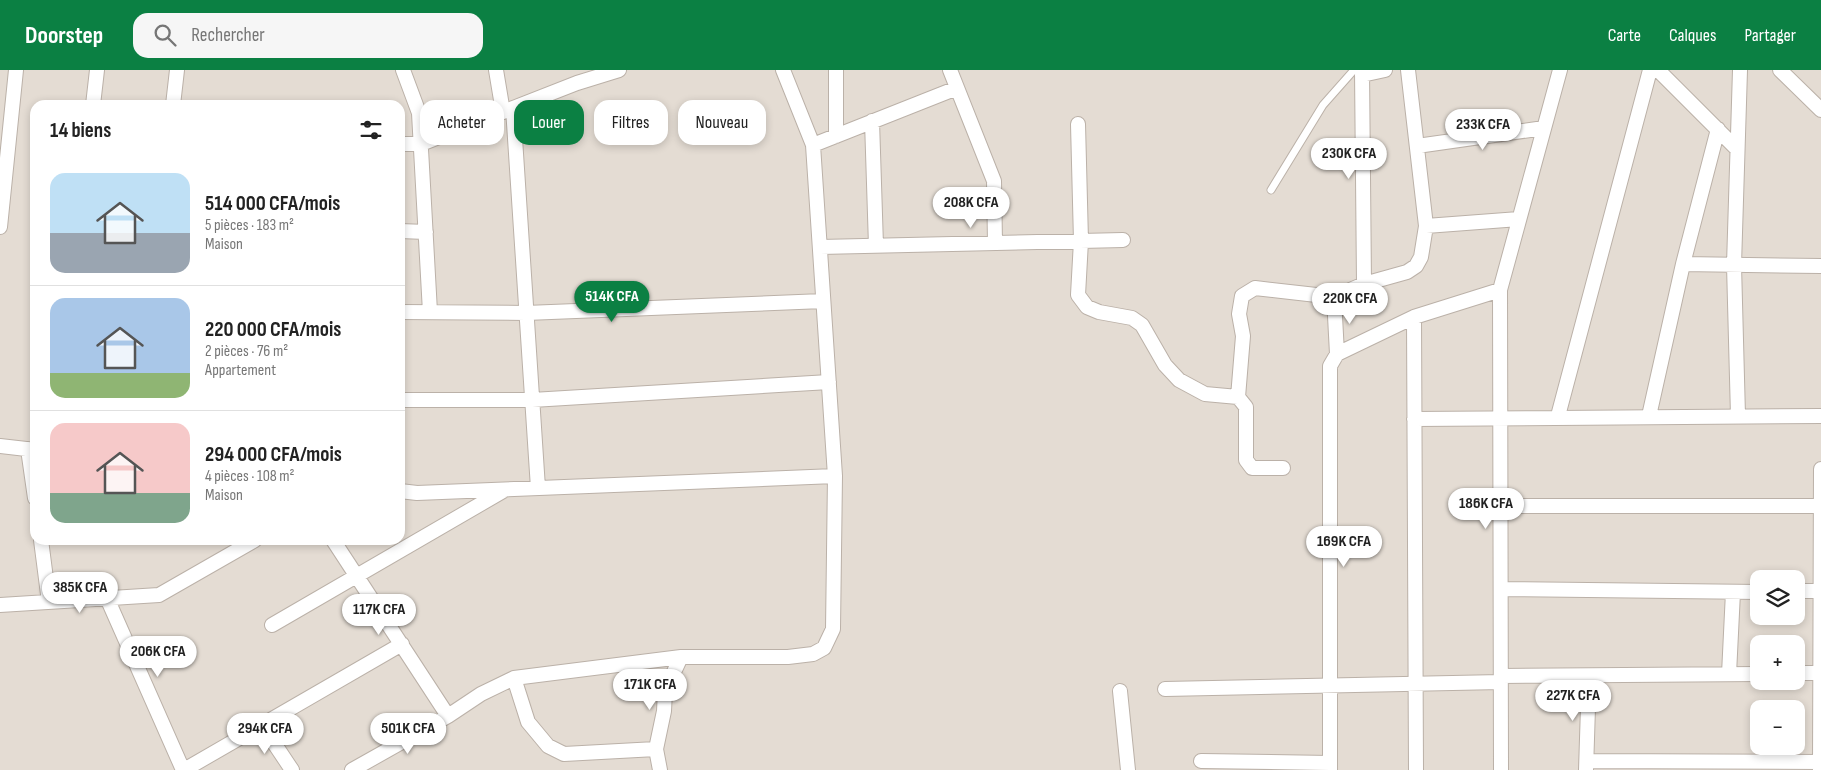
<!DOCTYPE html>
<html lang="fr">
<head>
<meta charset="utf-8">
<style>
  :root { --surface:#fff; --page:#f6f6f6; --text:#222; --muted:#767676; --line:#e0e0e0; --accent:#0b8043 }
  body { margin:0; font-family:"Sofia Sans Condensed",sans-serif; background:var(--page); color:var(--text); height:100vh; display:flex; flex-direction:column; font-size:19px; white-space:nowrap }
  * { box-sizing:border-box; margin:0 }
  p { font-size:16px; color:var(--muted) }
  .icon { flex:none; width:28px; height:28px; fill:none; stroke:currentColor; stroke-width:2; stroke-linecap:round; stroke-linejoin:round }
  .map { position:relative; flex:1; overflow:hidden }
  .panel { position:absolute; left:30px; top:30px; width:375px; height:445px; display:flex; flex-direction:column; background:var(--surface); border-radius:15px; box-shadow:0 2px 8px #0003 }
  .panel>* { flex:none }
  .top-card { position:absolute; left:420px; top:30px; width:475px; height:45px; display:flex; gap:10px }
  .buttons { position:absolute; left:1750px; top:500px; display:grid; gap:10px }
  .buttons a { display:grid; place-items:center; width:55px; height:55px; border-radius:10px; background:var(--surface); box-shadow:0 2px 8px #0003; font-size:25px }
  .price { position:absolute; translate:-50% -42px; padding:0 11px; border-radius:18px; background:#fff; color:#222; font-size:16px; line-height:32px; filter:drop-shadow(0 1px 2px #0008) }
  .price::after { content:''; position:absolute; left:50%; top:30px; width:15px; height:11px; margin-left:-8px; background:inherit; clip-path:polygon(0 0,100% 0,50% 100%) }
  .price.on { background:var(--accent); color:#fff }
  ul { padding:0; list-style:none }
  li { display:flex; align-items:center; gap:15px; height:125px; padding:0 20px }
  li+li { border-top:1px solid var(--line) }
  li span { display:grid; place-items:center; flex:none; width:140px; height:100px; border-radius:15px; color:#555 }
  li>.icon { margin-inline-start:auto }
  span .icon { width:60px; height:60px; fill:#fffc; stroke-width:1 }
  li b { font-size:21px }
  h2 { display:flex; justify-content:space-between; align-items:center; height:60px; padding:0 20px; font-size:21px }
  .pill { padding:0 18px; border-radius:15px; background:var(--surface); box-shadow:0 2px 8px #0003; font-size:18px; line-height:45px }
  .pill.on { background:var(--accent); color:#fff }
  header { display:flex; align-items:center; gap:30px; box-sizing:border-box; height:70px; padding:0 25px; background:var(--accent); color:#fff }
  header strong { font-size:24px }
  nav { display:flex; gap:28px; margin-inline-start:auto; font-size:18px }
  .search { width:350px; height:45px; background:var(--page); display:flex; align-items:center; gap:12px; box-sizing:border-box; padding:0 18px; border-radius:15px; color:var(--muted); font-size:19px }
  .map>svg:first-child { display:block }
  .residential { fill:#e4dcd3; fill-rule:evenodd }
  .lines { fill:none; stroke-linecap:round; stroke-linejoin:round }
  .service-casing { stroke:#bbb1a8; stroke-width:9 }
  .minor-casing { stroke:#bbb1a8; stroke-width:16 }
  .service { stroke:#fff; stroke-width:7 }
  .minor { stroke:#fff; stroke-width:14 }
</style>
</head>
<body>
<header>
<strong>Doorstep</strong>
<div class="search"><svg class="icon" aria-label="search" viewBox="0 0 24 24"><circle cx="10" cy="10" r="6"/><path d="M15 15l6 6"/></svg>Rechercher</div>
<nav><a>Carte</a><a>Calques</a><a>Partager</a></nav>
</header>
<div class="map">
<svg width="1821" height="700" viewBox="0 0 1821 700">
  <rect width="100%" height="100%" fill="#f1ebe5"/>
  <path class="residential" d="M0 0H1821V700H0ZM35 35H400V470H35ZM1759 509H1796V546H1759ZM1759 574H1796V611H1759ZM1759 639H1796V676H1759Z"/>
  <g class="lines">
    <g class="service-casing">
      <path id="service" d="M1271 120 1323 35 1354 0"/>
    </g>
    <g class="minor-casing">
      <path id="minor" d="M403 0 419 43 430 242
        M496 0 503 42
        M950 0 994 111 995 173
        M1362 0 1364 214
        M1658 0 1737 79
        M1780 0 1821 40
        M1362 5 1385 0
        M93 35 97 0
        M173 35 177 0
        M513 38 538 418
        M872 51 876 176
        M1078 54 1081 171 1078 225 1087 237 1099 242 1132 248 1142 255 1165 295 1179 310 1205 324 1238 327 1246 337V390L1252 398H1283
        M836 66V0
        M400 74H421L577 13 619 0
        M813 75 957 18
        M1417 76 1544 58
        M1426 156 1519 149
        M0 157 16 0
        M400 161 426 162
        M820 177 1123 170
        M1683 194 1821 196
        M1334 227 1337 284
        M400 242 526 243 823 231
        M1414 247 1416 700
        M1238 327 1243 266 1239 244 1242 226 1255 218 1334 227 1364 214 1407 202 1416 196 1421 187 1426 156 1408 0
        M400 330H532L829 312
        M1558 346 1650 0
        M1649 346 1683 194 1718 59
        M1738 346 1734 195 1740 0
        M1414 349 1821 346
        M0 376 35 380
        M28 379 35 428
        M400 421 417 423 835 406
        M1500 436H1821
        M41 470 49 532
        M333 470 448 646
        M1501 519 1759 522
        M1796 521H1820
        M107 528 183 700
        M0 535 159 525 255 470
        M272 555 503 421
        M1796 603H1819
        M1729 604 1733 522
        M1501 606 1759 604
        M514 608 528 652 548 676 564 684 656 679
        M1165 619 1501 612
        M1120 621 1128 700
        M262 655 292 700
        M1201 691 1330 693
        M1587 691 1820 692
        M184 700 402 574
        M352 700 448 646 481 624 514 608 681 587H788L813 584 824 578 833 559 835 406 813 75 783 0
        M660 700 656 679 664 641 665 621 681 587
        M1330 700V296L1337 284 1414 247 1500 220
        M1501 700 1500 220 1560 0
        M1586 700 1589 606
        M1820 700 1821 399"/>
    </g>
    <use href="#service" class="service"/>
    <use href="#minor" class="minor"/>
  </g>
</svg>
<div class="buttons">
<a><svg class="icon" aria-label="layers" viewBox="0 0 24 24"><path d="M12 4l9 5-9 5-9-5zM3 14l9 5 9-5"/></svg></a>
<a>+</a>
<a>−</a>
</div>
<b class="price" style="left:1483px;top:81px">233K CFA</b>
<b class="price" style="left:1349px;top:110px">230K CFA</b>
<b class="price" style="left:971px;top:159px">208K CFA</b>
<b class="price on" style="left:612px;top:253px">514K CFA</b>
<b class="price" style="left:1350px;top:255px">220K CFA</b>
<b class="price" style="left:1486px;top:460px">186K CFA</b>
<b class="price" style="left:1344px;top:498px">169K CFA</b>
<b class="price" style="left:80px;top:544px">385K CFA</b>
<b class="price" style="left:379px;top:566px">117K CFA</b>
<b class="price" style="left:158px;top:608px">206K CFA</b>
<b class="price" style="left:650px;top:641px">171K CFA</b>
<b class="price" style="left:1573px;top:652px">227K CFA</b>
<b class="price" style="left:265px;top:685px">294K CFA</b>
<b class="price" style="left:408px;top:685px">501K CFA</b>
<div class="top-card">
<a class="pill">Acheter</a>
<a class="pill on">Louer</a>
<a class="pill">Filtres</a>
<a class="pill">Nouveau</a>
</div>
<section class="panel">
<h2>14 biens<svg class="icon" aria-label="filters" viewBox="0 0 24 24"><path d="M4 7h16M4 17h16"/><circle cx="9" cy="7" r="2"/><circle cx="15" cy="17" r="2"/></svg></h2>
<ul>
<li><span style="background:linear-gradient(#bfe0f5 60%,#9aa5b1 0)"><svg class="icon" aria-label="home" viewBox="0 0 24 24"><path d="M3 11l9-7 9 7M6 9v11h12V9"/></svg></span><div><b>514 000 CFA/mois</b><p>5 pièces · 183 m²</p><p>Maison</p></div></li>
<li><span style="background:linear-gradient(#a9c7e8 75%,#8fb573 0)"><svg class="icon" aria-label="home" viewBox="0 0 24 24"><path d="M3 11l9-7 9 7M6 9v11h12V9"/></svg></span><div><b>220 000 CFA/mois</b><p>2 pièces · 76 m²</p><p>Appartement</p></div></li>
<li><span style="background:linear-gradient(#f6c9c9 70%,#7fa58c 0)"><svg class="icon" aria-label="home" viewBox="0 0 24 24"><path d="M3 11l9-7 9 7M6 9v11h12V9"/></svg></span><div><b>294 000 CFA/mois</b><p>4 pièces · 108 m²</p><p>Maison</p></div></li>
</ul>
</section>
</div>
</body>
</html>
